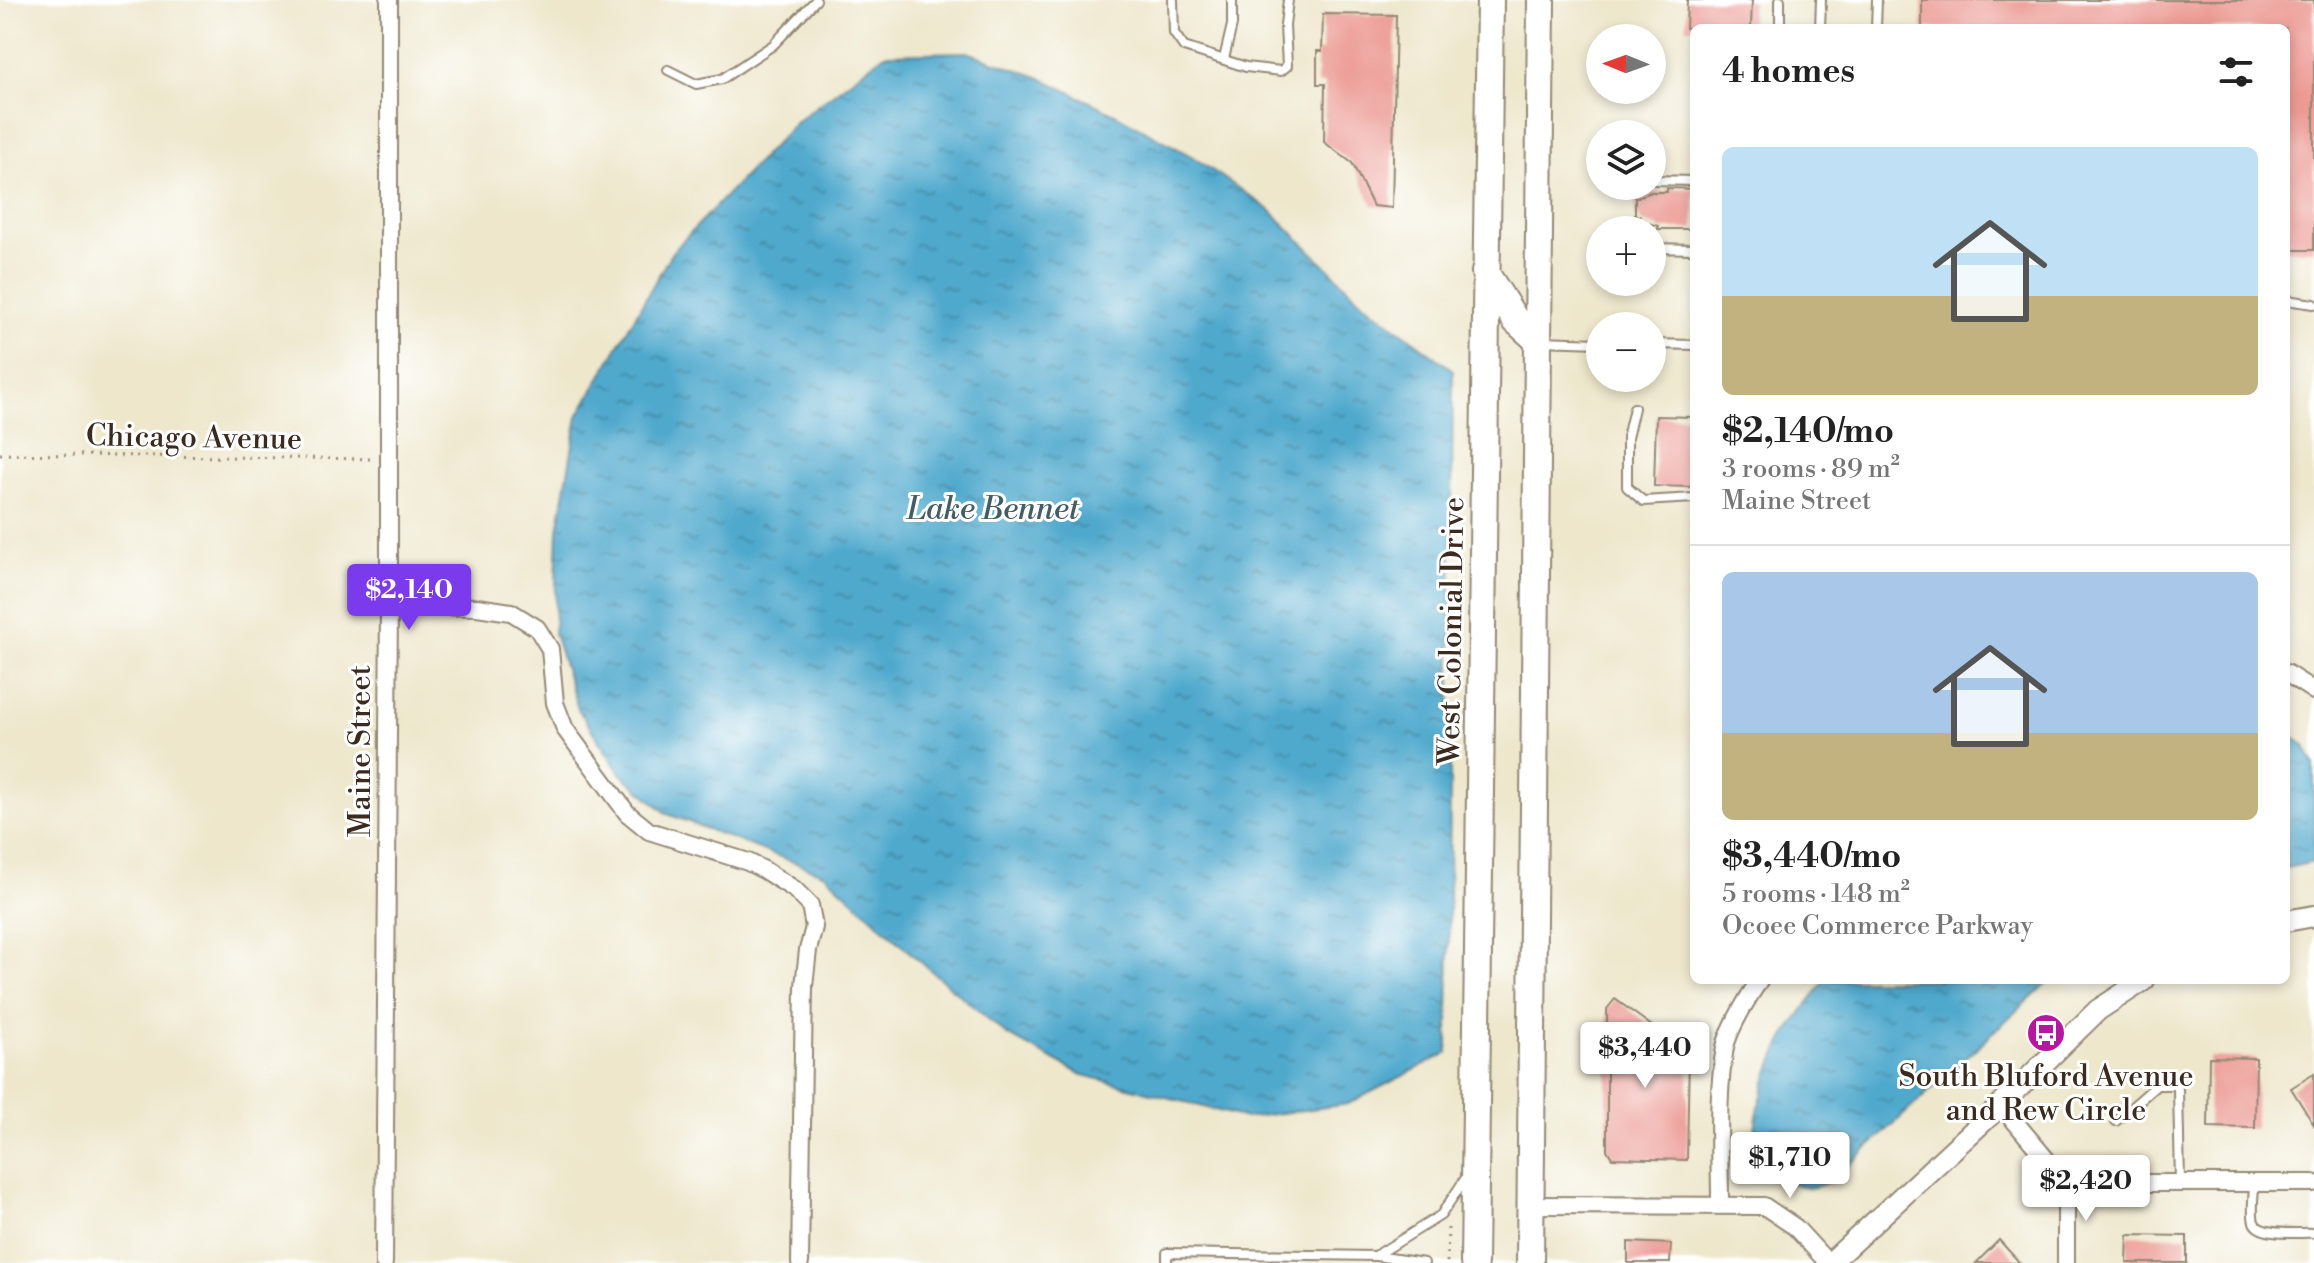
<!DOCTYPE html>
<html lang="en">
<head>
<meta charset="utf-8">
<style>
  :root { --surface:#fff; --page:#f6f6f6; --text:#222; --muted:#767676; --line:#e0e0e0; --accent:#7c3aed }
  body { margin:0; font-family:"Libre Bodoni",serif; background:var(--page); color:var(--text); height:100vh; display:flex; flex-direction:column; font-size:30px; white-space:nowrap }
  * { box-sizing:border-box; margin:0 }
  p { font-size:26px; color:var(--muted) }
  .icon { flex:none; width:44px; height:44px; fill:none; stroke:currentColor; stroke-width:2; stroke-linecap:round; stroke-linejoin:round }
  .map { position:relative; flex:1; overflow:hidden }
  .side { position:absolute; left:1690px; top:24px; width:600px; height:960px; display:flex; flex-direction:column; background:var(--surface); border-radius:12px; box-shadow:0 4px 12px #0003 }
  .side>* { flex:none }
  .needle { width:52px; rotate:271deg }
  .tools { position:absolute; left:1586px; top:24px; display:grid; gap:16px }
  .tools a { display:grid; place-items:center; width:80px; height:80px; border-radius:50%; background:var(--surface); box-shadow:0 4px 12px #0003; font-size:40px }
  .price { position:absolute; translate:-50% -68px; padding:0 18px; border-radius:8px; background:#fff; color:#222; font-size:26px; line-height:52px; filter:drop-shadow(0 2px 4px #0008) }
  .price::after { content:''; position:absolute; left:50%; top:48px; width:24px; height:18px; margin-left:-12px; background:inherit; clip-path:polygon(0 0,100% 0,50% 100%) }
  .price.active { background:var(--accent); color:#fff }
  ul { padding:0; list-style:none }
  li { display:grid; align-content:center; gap:16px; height:424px; padding:0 32px }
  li+li { border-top:2px solid var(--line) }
  li span { display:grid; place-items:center; height:248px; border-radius:12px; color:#555 }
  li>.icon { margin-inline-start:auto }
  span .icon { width:144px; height:144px; fill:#fffc; stroke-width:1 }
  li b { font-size:34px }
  h2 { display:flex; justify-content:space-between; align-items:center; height:96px; padding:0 32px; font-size:34px }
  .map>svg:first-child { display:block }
  .water { fill:url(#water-ripples); stroke:#456a76; stroke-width:2 }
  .building { fill:#ec9a93 }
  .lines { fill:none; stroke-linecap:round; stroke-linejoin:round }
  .service-casing { stroke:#948875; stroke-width:12 }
  .minor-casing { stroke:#948875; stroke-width:20 }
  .tertiary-casing { stroke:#948875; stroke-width:24 }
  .trunk-casing { stroke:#948875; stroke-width:30 }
  .path { stroke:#948875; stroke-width:3; stroke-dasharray:2 6; stroke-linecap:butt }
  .service { stroke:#fff; stroke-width:8 }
  .minor { stroke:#fff; stroke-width:16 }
  .tertiary { stroke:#fff; stroke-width:20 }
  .trunk { stroke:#fff; stroke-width:26 }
  .labels { text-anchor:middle; stroke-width:6; stroke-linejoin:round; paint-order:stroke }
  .street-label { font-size:30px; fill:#3b2a1e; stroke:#fff }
  .poi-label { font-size:30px; fill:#3b2a1e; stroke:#fff }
  .water-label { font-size:32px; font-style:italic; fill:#435d64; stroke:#fff }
</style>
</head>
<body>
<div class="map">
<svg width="2314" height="1263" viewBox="0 0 2314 1263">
  <defs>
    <pattern id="water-ripples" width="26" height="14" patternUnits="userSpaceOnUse" patternTransform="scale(2)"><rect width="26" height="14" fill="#4fa9cd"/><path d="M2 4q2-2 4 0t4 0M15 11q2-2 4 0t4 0" fill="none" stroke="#438aa6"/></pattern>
  </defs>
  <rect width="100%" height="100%" fill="#fff"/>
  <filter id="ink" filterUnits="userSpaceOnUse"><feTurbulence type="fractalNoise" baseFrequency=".0125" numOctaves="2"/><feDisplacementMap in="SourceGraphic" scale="16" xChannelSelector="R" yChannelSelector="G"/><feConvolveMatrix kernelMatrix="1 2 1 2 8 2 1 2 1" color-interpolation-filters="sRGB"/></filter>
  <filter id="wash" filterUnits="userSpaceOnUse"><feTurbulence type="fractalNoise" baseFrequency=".006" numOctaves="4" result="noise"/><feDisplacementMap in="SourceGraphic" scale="32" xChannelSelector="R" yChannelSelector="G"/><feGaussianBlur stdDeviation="1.8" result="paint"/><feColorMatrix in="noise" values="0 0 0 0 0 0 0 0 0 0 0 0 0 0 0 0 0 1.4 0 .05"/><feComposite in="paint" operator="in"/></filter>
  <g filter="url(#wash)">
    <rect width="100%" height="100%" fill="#eee7cc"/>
    <path class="water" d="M967 52 1041 78 1115 114 1193 157 1270 210 1362 302 1453 370 1448 1053 1348 1104 1245 1118 1080 1074 1007 1035 916 958 825 874 667 814 620 773 578 709 554 634 558 530 578 416 672 252 796 122 885 54Z
      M2286 731 2305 746 2314 765V862L2286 868Z
      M1825 980H2050L1834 1179C1813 1191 1802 1191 1782 1177 1772 1171 1762 1161 1757 1150 1748 1123 1773 1054 1789 1031 1800 1013 1813 997 1825 980Z"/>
    <g id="blocks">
      <path class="building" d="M1687 0H1752L1751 28H1686Z
        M1922 0H2314V250H2286V28H1922Z
        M1323 14 1396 15 1392 208 1373 206 1352 163 1324 142 1325 84H1317V51H1322Z
        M1667 188 1694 189V229H1658V226L1640 221V216H1635V198L1651 192H1667Z
        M1656 416 1694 417V487L1654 486Z
        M1615 999 1689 1053 1687 1160 1612 1158 1607 1150V1009Z
        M2209 1057 2256 1058 2255 1128 2208 1127Z
        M2314 1074V1125L2291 1088Z
        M2128 1235 2187 1236V1263H2127Z
        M1999 1240 2020 1263H1976Z
        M1628 1242 1671 1244 1670 1263H1628Z"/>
    </g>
  </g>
  <g filter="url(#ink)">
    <use href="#blocks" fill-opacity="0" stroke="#948875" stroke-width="2"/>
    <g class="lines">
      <g class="service-casing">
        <path id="service" d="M1173 0 1174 33 1184 47 1246 67 1281 71 1287 66 1285 25 1288 0
          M1780 28V0
          M1820 28 1821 0
          M1876 28 1877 0
          M1224 59 1232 25V0
          M668 70 696 84 722 79 773 45 816 0
          M1652 180 1694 181
          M1652 248 1694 249
          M2286 300 2314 304
          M1541 341 1600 343
          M1652 344 1694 345
          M1634 408 1627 438V487L1643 501 1694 498
          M2116 1121 2157 1085H2175L2178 1089 2180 1182
          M2254 1183C2254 1195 2251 1211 2254 1222 2259 1237 2301 1232 2314 1233
          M1377 1255 1441 1215 1467 1176
          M1167 1263V1253L1376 1256 1424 1263"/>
      </g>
      <g class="minor-casing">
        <path id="minor" d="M389 605 477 607 511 612 537 628 550 649 555 703 565 729 627 813 649 831 748 862 764 870 794 889 810 905 814 927 808 950 804 986 800 1263
          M2286 673 2314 691
          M2001 1105 2066 1183H2314
          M1720 1204C1720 1153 1716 1098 1725 1047 1729 1029 1749 995 1760 980
          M1531 1205 1764 1206 1795 1227 1828 1263
          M384 1263 389 605V0
          M2066 1263V1183"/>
      </g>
      <g class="tertiary-casing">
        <path id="tertiary" d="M2286 921 2314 916
          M1830 1263 2001 1105 2098 1010 2144 980"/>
      </g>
      <g class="trunk-casing">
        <path id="trunk" d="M1485 272 1516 321 1538 341
          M1474 1263 1490 0
          M1530 1263 1541 0"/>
      </g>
      <path class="path" d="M0 454 372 459
        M1447 1262 1448 1226"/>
      <use href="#service" class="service"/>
      <use href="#minor" class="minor"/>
      <use href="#tertiary" class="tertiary"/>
      <use href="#trunk" class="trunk"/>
    </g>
  </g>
  <defs>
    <g id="bus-disc" transform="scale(2)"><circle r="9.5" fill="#b5179e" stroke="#fff"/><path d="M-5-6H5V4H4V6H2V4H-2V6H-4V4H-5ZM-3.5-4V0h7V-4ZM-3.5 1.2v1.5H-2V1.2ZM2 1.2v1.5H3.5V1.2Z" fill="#fff"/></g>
  </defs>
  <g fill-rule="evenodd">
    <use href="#bus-disc" x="2046" y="1033"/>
  </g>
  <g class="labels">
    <g class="street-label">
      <text transform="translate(194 437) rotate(1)" y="10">Chicago Avenue</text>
      <text transform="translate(1451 631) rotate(-89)" y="10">West Colonial Drive</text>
      <text transform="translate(360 751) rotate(-90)" y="10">Maine Street</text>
    </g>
    <g class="poi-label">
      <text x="2046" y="1086">South Bluford Avenue<tspan x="2046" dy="34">and Rew Circle</tspan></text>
    </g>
    <g class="water-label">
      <text x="993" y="519">Lake Bennet</text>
    </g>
  </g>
</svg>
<div class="tools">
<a><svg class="needle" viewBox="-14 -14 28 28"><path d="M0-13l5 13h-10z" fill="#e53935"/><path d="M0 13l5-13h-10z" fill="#767676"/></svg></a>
<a><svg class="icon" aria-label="layers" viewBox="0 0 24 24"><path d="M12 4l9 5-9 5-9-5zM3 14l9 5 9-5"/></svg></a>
<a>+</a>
<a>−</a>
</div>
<b class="price active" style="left:409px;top:632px">$2,140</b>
<b class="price" style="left:1645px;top:1090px">$3,440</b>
<b class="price" style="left:1790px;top:1200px">$1,710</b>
<b class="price" style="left:2086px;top:1223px">$2,420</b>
<section class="side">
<h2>4 homes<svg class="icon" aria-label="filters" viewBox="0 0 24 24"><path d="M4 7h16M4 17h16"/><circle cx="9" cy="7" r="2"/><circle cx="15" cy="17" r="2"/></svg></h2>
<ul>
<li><span style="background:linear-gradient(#bfe0f5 60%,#c2b280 0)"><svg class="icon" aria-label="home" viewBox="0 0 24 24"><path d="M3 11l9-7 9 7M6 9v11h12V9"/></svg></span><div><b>$2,140/mo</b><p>3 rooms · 89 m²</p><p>Maine Street</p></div></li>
<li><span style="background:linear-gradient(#a9c7e8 65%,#c2b280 0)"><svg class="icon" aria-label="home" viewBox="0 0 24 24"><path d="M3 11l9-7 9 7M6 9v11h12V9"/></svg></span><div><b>$3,440/mo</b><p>5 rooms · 148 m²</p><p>Ocoee Commerce Parkway</p></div></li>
</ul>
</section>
</div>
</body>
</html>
